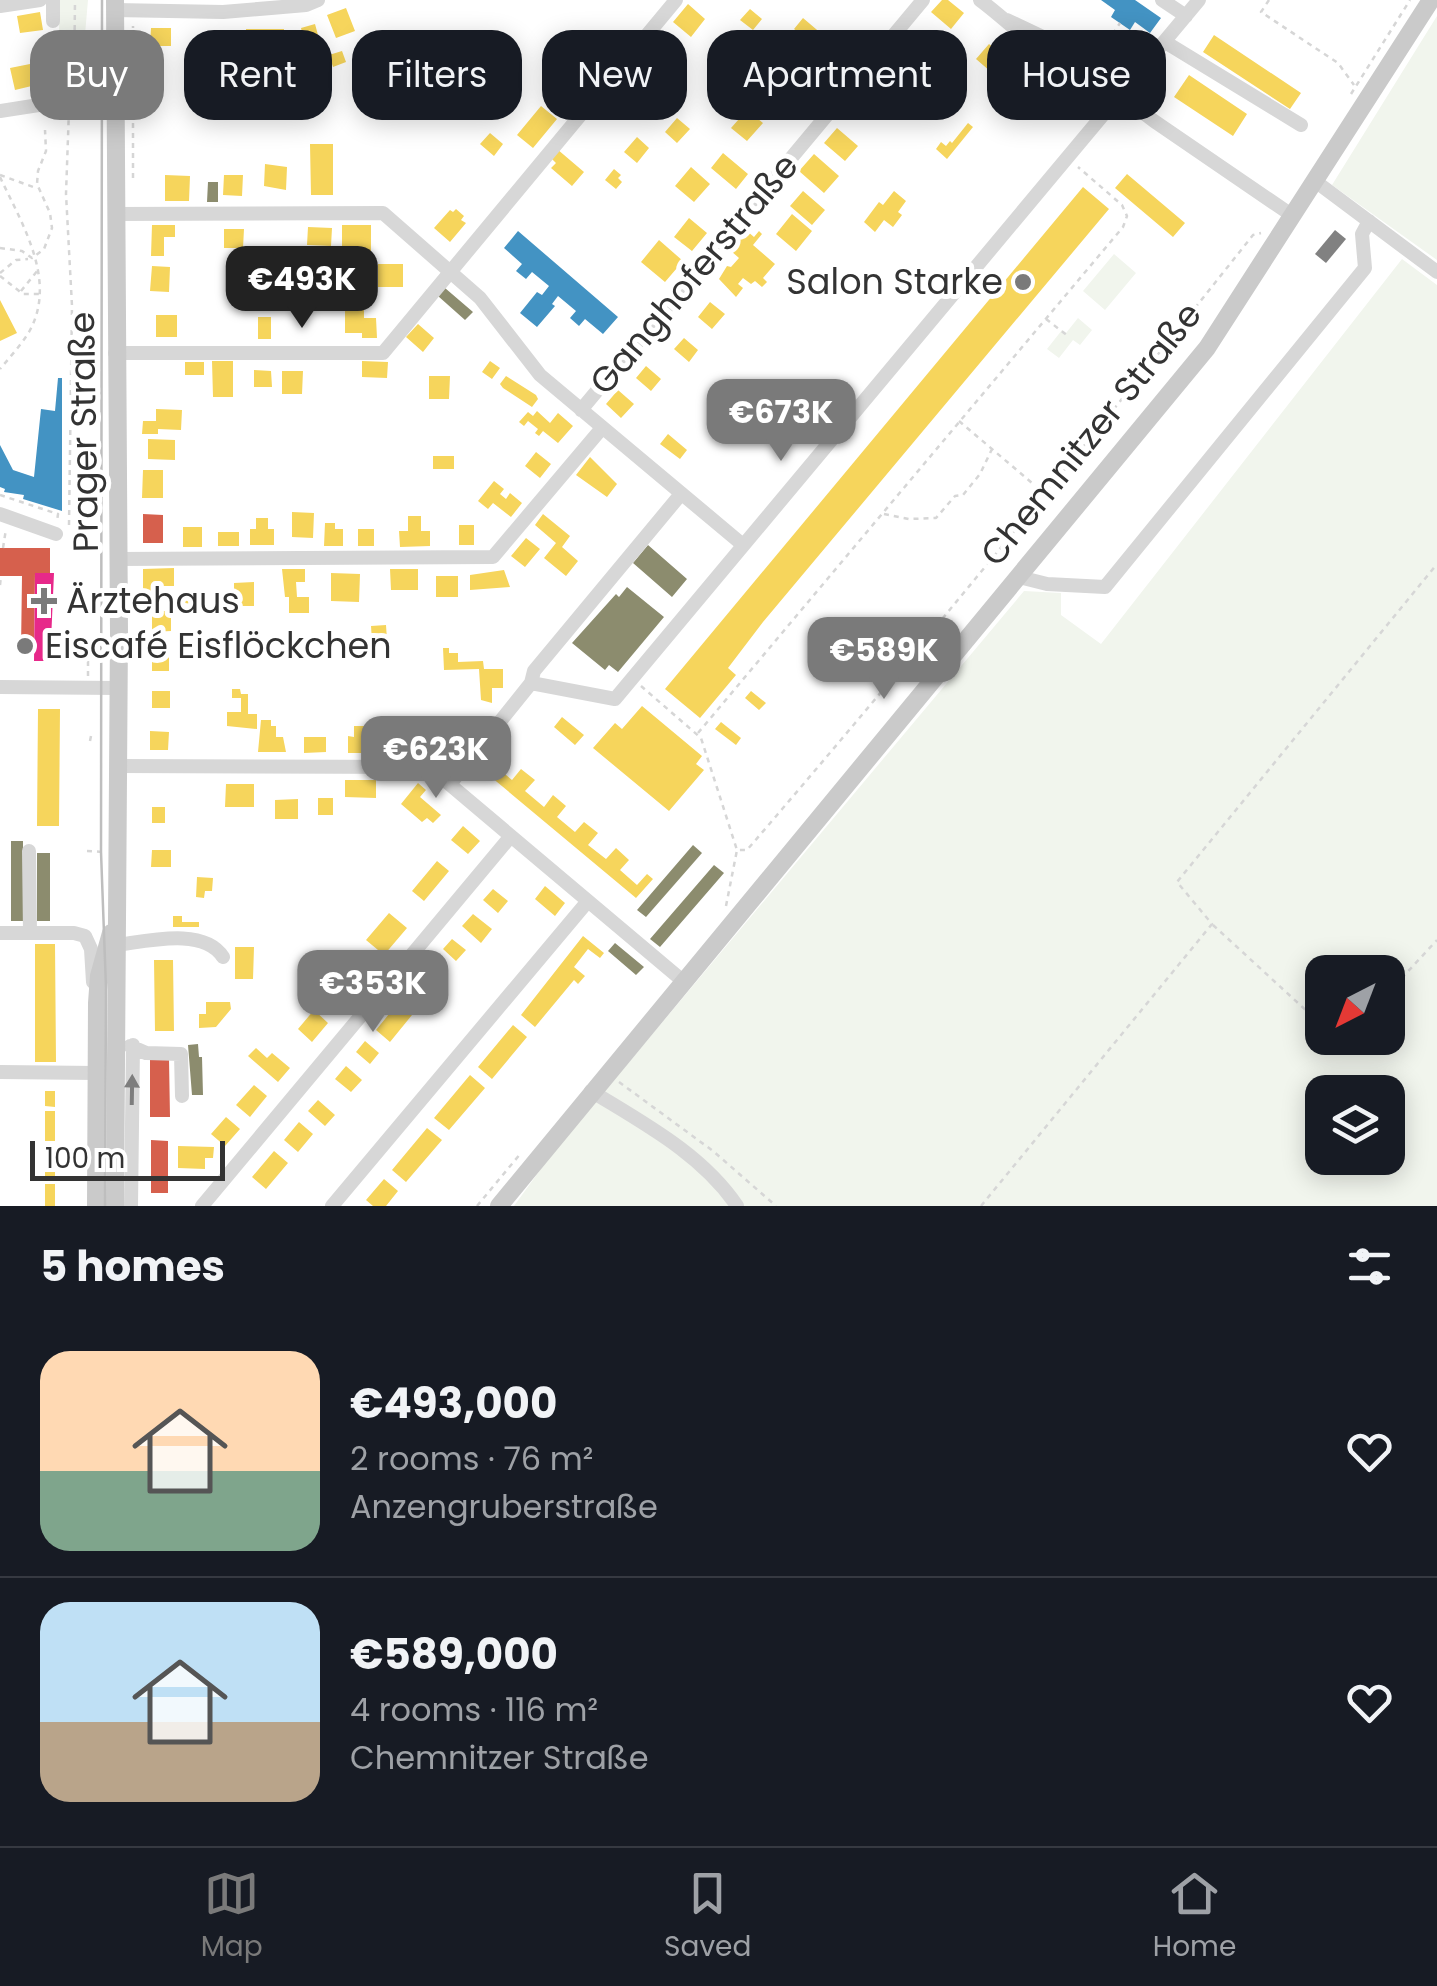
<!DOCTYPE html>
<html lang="en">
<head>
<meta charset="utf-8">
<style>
  :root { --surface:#171b24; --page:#20242c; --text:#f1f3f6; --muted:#9ea1a6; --line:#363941; --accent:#7a7a7a }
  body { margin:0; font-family:Poppins,sans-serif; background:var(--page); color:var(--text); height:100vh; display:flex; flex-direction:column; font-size:38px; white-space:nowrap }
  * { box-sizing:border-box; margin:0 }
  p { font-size:32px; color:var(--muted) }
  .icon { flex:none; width:55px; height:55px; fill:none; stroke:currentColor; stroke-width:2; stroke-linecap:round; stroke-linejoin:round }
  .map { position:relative; height:1206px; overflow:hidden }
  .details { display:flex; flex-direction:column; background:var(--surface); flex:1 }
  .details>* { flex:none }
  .hud { position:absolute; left:30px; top:30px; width:1378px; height:90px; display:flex; gap:20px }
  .needle { width:65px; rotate:222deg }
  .controls { position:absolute; left:1305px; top:955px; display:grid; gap:20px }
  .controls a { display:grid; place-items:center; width:100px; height:100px; border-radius:20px; background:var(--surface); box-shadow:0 5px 25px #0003; font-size:50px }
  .scale { position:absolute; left:30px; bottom:25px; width:195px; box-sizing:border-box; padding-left:10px; border:5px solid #333; border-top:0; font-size:28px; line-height:35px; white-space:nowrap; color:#333; -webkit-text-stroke:8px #fff; paint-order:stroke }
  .price { position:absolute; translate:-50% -85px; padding:0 22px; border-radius:20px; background:var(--accent); color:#fff; font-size:32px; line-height:65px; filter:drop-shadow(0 2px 5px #0008) }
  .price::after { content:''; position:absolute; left:50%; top:60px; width:30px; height:22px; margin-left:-15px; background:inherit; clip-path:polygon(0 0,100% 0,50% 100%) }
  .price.selected { background:#222; color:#fff }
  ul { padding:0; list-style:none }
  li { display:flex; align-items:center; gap:30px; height:250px; padding:0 40px }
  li+li { border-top:2px solid var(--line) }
  li span { display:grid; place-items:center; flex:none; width:280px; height:200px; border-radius:30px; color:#555 }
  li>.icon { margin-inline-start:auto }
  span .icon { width:120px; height:120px; fill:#fffc; stroke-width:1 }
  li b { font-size:42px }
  h2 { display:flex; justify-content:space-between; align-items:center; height:120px; padding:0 40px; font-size:42px }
  .chip { padding:0 35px; border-radius:30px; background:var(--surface); box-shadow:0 5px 25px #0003; font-size:35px; line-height:90px }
  .chip.selected { background:var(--accent); color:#fff }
  .menu { display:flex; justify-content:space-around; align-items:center; height:140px; border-top:2px solid var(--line); background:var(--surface); font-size:28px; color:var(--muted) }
  .menu a { display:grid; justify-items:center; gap:5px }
  .menu .selected { color:var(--accent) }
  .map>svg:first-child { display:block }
  .green { fill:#f1f5ed; fill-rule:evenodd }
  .homes { fill:#f6d55c }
  .shops { fill:#d6604d }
  .schools { fill:#4393c3 }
  .health { fill:#e7298a }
  .industry { fill:#8c8c6e }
  .building { fill:#818181 }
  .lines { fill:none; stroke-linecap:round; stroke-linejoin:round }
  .path { stroke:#d6d6d6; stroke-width:2.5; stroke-dasharray:5 5; stroke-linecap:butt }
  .minor { stroke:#d7d7d7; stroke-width:14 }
  .major { stroke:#cacaca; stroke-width:18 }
  .tram { stroke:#bebebe; stroke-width:2.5 }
  .oneway { fill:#7d7d7d }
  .poi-dot { fill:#7a7a7a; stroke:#fff; stroke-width:4 }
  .labels { text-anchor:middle; stroke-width:10; stroke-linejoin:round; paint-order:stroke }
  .street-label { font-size:35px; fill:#333; stroke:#fff }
  .poi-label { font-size:35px; fill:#333; stroke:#fff; text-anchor:start }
</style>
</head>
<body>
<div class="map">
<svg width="1437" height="1206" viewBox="0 0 1437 1206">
  <rect width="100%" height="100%" fill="#fff"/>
  <path class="green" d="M59 0H88L79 104 59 98Z
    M1437 16V260L1332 185Z
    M1114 254 1136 273 1105 310 1083 291Z
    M1402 259 1437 285V1206H514L551 1155 1024 591 1061 593V615L1101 644ZM1322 972H1388V1038H1322ZM1322 1092H1388V1158H1322Z
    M1078 318 1092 330 1080 345 1073 340 1059 358 1047 349 1062 330 1066 333Z"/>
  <path class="homes" d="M942 0H948L964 13 951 29 931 12Z
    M688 4 705 19 691 37 673 22Z
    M346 8 355 31 336 38 327 15Z
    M750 9 762 19 753 30 740 20Z
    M40 12 43 30 20 33 17 16Z
    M803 18 823 35 814 45 794 29Z
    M315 24 321 46 307 51 301 28Z
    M151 28H171V46H150Z
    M246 29H284V50L246 49Z
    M602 32 614 44 603 56 590 45Z
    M1214 35 1301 93 1290 109 1203 52Z
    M989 44 1010 62 998 78 976 59Z
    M657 46 669 57 658 70 646 59Z
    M739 48 747 55 737 67 729 61Z
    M342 51 346 62 333 67 329 55Z
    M573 54 591 69 580 82 562 67Z
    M946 61 961 74 957 78 952 74 947 80 937 71Z
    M35 63 40 84 15 90 10 68Z
    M826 66 839 77 827 89 823 85 812 98 794 82 808 67 818 75Z
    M1189 75 1247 114 1233 136 1174 97Z
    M562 83 572 92 559 107 548 98Z
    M541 106 557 119 533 148 517 135Z
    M747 110 763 123 747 141 731 128Z
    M677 118 690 129 677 143 665 132Z
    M968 123 973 127 947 159 936 149 941 142 946 146 950 141 952 143Z
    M837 128 858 146 845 161 824 143Z
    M490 133 503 144 494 156 480 144Z
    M637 137 649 148 637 163 624 152Z
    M310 144H333V195H311Z
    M557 149 584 172 572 186 551 168 556 163 550 157Z
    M723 153 748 174 736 189 711 168Z
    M814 154 839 176 824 193 799 171Z
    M265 164 287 167 286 190 264 186Z
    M691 167 710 184 694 202 675 186Z
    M614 169 621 175 618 178 622 182 616 189 605 180Z
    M1127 174 1185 223 1173 237 1115 188Z
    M165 175 190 176 189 201H165Z
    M224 175H243L242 196 223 195Z
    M1083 187 1109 209 763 622 728 668 736 675 700 718 665 689Z
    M803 191 825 210 812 225 790 206Z
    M894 191 906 201 898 212 902 215 893 227 884 220 875 232 864 222 879 202 883 205Z
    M456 209 464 216 461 220 466 223 450 242 434 228 450 210 453 212Z
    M792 214 812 231 796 251 776 234Z
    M689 218 707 233 692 251 674 237Z
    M152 225H175V237H164V256H151Z
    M342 225H371V256H342Z
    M308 227 332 228 331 246 307 245Z
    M224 229H244L243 248H224Z
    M747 231 754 237 759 231 762 234 753 245 775 264 763 278 767 282 762 287 755 281 751 284 743 278 738 284 743 288 736 297 719 279 727 266 731 267 739 258 731 251Z
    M659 240 683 261 665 282 641 262Z
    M378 264H403V287H378Z
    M152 266 170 267 169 292 150 291Z
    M307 268 330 269V277H321L320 283 307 282Z
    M298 289H319V302H299Z
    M0 300 17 333 0 341Z
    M345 302H364V318H376L377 338H362V333H345Z
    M710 302 725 314 712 329 698 317Z
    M156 315H177V337H156Z
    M258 317H271V339H258Z
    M418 324 434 338 423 352 406 337Z
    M684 338 698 350 689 362 674 349Z
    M212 361H233V397H213Z
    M362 361 388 362 387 378 362 377Z
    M490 361 500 368 492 379 482 372Z
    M185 362H204V375H185Z
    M646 366 661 379 651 391 636 378Z
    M254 370 271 371 272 387H254Z
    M282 371H303L302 394H282Z
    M429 376H450L449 399H429Z
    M506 376 536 395 538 399 532 407 503 388 500 384Z
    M618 390 634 404 621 418 606 404Z
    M156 409 182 410 181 430 158 429V434H142L143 421H156Z
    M537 411 550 423 558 413 573 426 558 443 543 431 539 436 535 433 538 429 528 421 524 426 519 422 528 412 533 416Z
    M668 434 687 450 680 459 660 444Z
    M148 439 175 440V460L148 459Z
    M536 452 551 464 540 478 525 466Z
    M433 456H454V469H433Z
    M590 457 617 484 607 497 576 475Z
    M143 470H163V498H142Z
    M494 481 504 489 500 494 506 499 510 493 522 503 511 517 493 503 488 509 478 501Z
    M292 512 314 513 313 538 292 537Z
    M543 514 570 536 562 547 578 561 566 576 544 558 556 543 535 525Z
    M408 516H421V531H430V546L400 547 399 531H408Z
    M256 518H268V529H274V545H250V529H256Z
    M325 523H335V529H343V546H324Z
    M459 525H474V545H459Z
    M183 527H202V547H183Z
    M358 529H374V546H358Z
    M218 532H239V546H218Z
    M526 538 540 549 525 567 511 556Z
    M174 568V586H152V598H143V569Z
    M282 569H305V582H296L297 597H309V613H289V597H285Z
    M390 569H418V590H391Z
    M504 570 510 587 470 590V575Z
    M331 573 360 574 359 602 331 601Z
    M436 576H458V597H436Z
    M254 582V606H234V583Z
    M182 592 201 593 200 605 170 601 171 595 182 596Z
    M152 611H171V631L152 632Z
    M386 625 387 640 372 641 371 626Z
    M443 648H449V653H458V662L483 661 484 669H503V688H492V703L481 700 479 669 444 670Z
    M152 650H169V671H152Z
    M232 689H240L241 694H248V714H257V729L227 726V712H241V698H232Z
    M152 691H170V708H152Z
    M751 691 766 703 759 710 745 698Z
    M642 706 702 756 696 764 704 770 669 811 593 748 615 723 622 729Z
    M38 709H60L59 826H37Z
    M562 717 584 735 575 745 554 727Z
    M261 720H271V726H276V737H283L286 752H258Z
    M721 722 741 738 736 745 715 729Z
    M399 725H410V737H416V753L393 752 394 736H399Z
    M425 725H453V747H438V740H425Z
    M354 726H365V737H371V753H348V736L354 737Z
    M150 731 169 732 168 750H150Z
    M304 737H326V752L304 753Z
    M496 747 504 753 494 765 512 780 521 769 535 780 525 791 544 807 553 795 566 806 557 817 575 832 584 822 598 833 588 845 606 859 616 848 629 860 620 870 637 885 647 874 653 879 636 898 479 767Z
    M345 780H376V798L345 797Z
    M418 783 426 790 420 797 441 815 433 823 427 818 422 822 401 804Z
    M226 784H254V807H225Z
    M318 798H333V815H318Z
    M298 799V819H275V800Z
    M152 807H165V823H152Z
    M463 826 480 841 468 854 451 840Z
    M152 850H171V867H151Z
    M437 861 449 871 424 901 412 891Z
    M197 877 213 878 212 891H205L204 898 196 897Z
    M545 886 565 903 555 916 535 899Z
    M493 889 508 901 498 913 483 900Z
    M389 913 407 928 384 955 366 940Z
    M473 914 492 929 481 943 462 926Z
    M173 916H182V922H199V927H173Z
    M583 936 604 953 600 958 588 949 574 967 585 976 578 984 574 980 535 1027 521 1015Z
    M452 939 466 950 456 961 443 949Z
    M35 944H55L56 1062H35Z
    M235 947H254L253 979H235Z
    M354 956 371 971 361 983 344 967Z
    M154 960H173L174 1031H155Z
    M432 962 446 975 423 1002 408 990Z
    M206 1002H230L231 1009 216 1027 199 1028V1014H206Z
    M398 1003 412 1015 390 1042 376 1030Z
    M314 1010 328 1023 312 1042 298 1029Z
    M513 1025 527 1037 492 1079 478 1067Z
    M365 1041 379 1053 370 1064 356 1052Z
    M256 1048 267 1058 272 1053 290 1068 278 1082 248 1056Z
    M346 1066 362 1080 351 1092 335 1079Z
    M470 1075 485 1088 449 1130 434 1118Z
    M254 1085 267 1096 250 1117 236 1105Z
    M45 1091H55V1107L45 1106Z
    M318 1100 335 1115 325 1126 308 1111Z
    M45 1111H55V1141H45Z
    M226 1117 240 1129 225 1146 211 1134Z
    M299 1122 313 1134 298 1152 284 1140Z
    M427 1128 442 1140 406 1182 392 1170Z
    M45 1145H55V1179H45Z
    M178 1146 214 1147 213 1158H205V1169L178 1168Z
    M274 1151 288 1163 266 1189 252 1177Z
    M384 1179 398 1191 386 1206H373L366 1200Z
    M45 1184H55V1206H45Z"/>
  <path class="shops" d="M143 514 163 515V543H143Z
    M0 548H50V573H35L34 651 21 650 22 576H0Z
    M150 1059H169L170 1117H150Z
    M151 1140 168 1141V1193H151Z"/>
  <path class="schools" d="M1101 0H1135L1161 18 1150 33 1135 22 1130 30 1111 17 1115 10Z
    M518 231 618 317 603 334 585 319 579 326 570 318 576 311 558 296 552 304 555 306 537 327 520 313 537 292 542 295 549 286 532 272 526 279 516 271 522 264 504 248Z
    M58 378H62V511L23 499 24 495 4 492 5 489 0 487V445L13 470 34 477 41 409 55 411Z"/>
  <path class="health" d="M35 573H54L51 641H58V661H34Z"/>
  <path class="industry" d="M208 182H218V202H207Z
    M445 288 473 312 465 320 438 296Z
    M648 545 687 579 672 597 633 563Z
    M627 587 664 617 618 672 609 665 605 670 572 643 616 594 619 597Z
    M11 841H23V921H11Z
    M693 845 702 853 646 917 637 910Z
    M37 853H50V921H37Z
    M714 865 724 873 660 947 650 939Z
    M615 943 644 967 636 975 608 951Z
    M198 1044 199 1057H202L203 1095H192L188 1045Z"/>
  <path class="building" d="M1335 230 1346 239 1326 263 1315 254Z"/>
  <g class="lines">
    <path class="path" d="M1269 0 1261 12 1338 63 1354 85
      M1090 37 1131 64
      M1096 59 1120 23
      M62 89V85L74 84 75 0
      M1351 94 1410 0
      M71 96 74 84
      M0 175 36 188
      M0 177C22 224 58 281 29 332 21 345 10 357 0 369
      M133 178V26
      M0 248 22 251 32 258 44 249 52 228 50 213 37 184 38 171 46 151 45 130
      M0 273 16 260 28 259
      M0 276 23 294H39
      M21 291 38 270
      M1046 319 1068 336
      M959 421 1045 494
      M0 495 58 514 57 522
      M884 514 909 519 936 518 955 496 963 495 980 474 992 449
      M69 525 72 306 66 194 69 109
      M3 548 6 529
      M0 585 1 576
      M88 676V641H105
      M641 686 701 738 737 850
      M698 733 1123 227 1127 216 1122 205 1078 167
      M90 741 91 736
      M87 851 104 852
      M726 906 737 850H747C920 649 1088 443 1253 235L1261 233
      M1213 925 1322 1025
      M1388 993 1437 940
      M1337 1038 1342 1042 1347 1038
      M619 1082 713 1151 776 1206
      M477 1206 521 1153
      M981 1206 1212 924 1177 882 1437 564"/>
    <path class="minor" d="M53 0V21
      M980 0C1018 28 1073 87 1119 96
      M1162 0 1186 16
      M0 6 40 0
      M115 10 223 12 306 5 318 0
      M1007 20 1043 37 1154 121 1293 216
      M1165 42 1301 125
      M0 111 58 102
      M1315 181 1437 272
      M115 214 383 213 480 298 540 375 743 545
      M115 353H383L676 0
      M581 410 923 0
      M0 514 56 534
      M119 559 493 557 602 428
      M1019 577 1047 584 1105 587 1365 268 1362 234 1369 221
      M531 683 534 671 681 494
      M0 687 118 688
      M117 766 429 767 683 981
      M450 784 531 683 615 699 1199 0
      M29 851 30 933
      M0 933H74L85 936 91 949 93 982
      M117 945C148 941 204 927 223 957
      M130 1046 146 1053 181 1054 182 1096
      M0 1072 97 1073
      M591 1091C643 1123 702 1154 737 1206
      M131 1206 133 1045
      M202 1206 511 836
      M332 1206 588 901"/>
    <path class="major" d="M115 0 119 633 115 1206
      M96 1206 97 1003 99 976 111 933
      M499 1206 1207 348 1431 0"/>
    <path class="tram" d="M102 0 101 852 106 988 105 1206"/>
  </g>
  <defs><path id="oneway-solid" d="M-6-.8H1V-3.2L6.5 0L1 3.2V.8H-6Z" transform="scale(2.5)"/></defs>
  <use class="oneway" href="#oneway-solid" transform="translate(132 1090) rotate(-89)"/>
  <g class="poi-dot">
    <circle cx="1023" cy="282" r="10"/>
    <path d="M39 586h10v10h10v10h-10v10h-10v-10h-10v-10h10z"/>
    <circle cx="25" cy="646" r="10"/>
  </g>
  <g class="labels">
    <g class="street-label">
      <text transform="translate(694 274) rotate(-50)" y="12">Ganghoferstraße</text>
      <text transform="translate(84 432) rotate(-91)" y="12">Prager Straße</text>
      <text transform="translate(1091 434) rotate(-51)" y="12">Chemnitzer Straße</text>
    </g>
    <g class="poi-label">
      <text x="1003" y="294" text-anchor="end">Salon Starke</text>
      <text x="66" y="613">Ärztehaus</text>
      <text x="45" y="658">Eiscafé Eisflöckchen</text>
    </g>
  </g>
</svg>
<div class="controls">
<a><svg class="needle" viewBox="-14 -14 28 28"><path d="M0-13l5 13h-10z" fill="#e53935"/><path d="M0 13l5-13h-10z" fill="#9ea1a6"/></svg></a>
<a><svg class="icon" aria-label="layers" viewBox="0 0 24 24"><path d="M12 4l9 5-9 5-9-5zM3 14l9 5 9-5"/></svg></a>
</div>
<div class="scale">100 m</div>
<b class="price selected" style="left:302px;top:331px">€493K</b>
<b class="price" style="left:781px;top:464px">€673K</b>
<b class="price" style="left:884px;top:702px">€589K</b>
<b class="price" style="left:436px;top:801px">€623K</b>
<b class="price" style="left:373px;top:1035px">€353K</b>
<div class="hud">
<a class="chip selected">Buy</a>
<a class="chip">Rent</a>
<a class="chip">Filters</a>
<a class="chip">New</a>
<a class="chip">Apartment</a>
<a class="chip">House</a>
</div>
</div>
<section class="details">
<h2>5 homes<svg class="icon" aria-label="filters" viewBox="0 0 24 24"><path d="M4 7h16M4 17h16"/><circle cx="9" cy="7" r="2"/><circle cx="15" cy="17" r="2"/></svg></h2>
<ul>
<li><span style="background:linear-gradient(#ffd9b3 60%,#7fa58c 0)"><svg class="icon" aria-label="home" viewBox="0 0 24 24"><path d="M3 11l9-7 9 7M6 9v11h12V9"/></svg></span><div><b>€493,000</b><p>2 rooms · 76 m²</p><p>Anzengruberstraße</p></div><svg class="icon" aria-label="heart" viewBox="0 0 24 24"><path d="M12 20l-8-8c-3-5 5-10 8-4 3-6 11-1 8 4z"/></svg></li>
<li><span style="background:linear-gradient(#bfe0f5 60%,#b9a48a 0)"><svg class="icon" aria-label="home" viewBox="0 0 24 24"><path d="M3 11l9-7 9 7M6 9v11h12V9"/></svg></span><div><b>€589,000</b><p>4 rooms · 116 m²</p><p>Chemnitzer Straße</p></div><svg class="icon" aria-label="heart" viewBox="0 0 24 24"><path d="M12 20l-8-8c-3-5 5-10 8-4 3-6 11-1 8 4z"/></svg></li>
</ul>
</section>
<nav class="menu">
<a class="selected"><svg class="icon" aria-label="map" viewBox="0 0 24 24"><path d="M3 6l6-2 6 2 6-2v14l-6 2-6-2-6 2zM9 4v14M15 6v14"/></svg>Map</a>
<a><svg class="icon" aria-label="saved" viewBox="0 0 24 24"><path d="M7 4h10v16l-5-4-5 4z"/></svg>Saved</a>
<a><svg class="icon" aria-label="home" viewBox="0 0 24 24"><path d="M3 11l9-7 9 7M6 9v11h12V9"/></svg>Home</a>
</nav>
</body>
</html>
